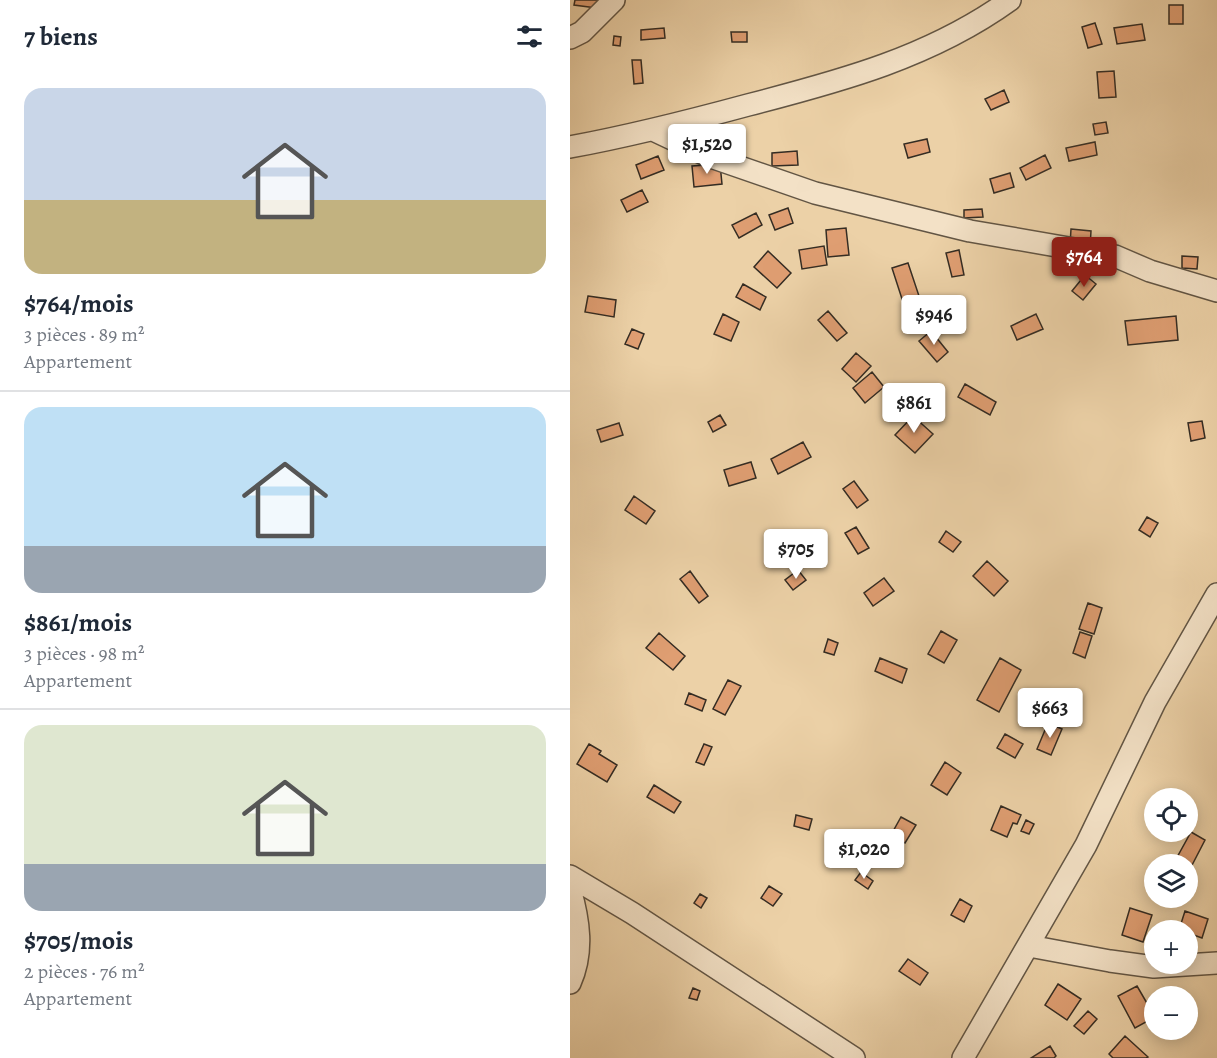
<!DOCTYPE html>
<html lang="fr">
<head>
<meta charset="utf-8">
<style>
  :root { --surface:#fff; --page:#f6f6f7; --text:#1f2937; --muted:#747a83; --line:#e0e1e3; --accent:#8f2418 }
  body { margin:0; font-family:Alegreya,serif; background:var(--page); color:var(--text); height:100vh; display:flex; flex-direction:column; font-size:22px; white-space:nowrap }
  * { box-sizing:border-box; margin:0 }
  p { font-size:20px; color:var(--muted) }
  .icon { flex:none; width:33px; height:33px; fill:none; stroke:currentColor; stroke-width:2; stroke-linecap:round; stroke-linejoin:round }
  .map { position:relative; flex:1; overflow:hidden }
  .panel { display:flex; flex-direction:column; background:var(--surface); width:570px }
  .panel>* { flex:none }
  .tools { position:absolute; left:574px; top:788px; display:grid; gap:12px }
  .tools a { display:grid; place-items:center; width:54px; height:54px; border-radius:50%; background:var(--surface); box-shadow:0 3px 15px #0003; font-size:30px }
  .price { position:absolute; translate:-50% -51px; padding:0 14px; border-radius:6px; background:#fff; color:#222; font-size:20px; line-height:39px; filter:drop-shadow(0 2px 3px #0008) }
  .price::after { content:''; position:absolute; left:50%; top:36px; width:18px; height:14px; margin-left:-9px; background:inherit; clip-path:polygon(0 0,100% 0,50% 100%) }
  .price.active { background:var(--accent); color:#fff }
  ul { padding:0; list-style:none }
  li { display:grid; align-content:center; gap:12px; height:318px; padding:0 24px }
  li+li { border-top:2px solid var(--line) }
  li span { display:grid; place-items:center; height:186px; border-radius:18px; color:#555 }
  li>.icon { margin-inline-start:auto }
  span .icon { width:108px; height:108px; fill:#fffc; stroke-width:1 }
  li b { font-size:26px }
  h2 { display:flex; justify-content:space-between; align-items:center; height:72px; padding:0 24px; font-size:26px }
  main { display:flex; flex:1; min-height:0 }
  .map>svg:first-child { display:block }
  .building { fill:#df9e72; stroke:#342c23; stroke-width:1.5 }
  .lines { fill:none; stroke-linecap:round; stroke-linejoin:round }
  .minor-casing { stroke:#625544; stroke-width:24 }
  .minor { stroke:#f3e1c6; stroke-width:21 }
</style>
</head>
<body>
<main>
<section class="panel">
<h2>7 biens<svg class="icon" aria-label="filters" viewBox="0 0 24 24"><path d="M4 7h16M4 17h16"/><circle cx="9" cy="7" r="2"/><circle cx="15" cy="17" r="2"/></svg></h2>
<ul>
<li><span style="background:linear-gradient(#c9d6e8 60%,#c2b280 0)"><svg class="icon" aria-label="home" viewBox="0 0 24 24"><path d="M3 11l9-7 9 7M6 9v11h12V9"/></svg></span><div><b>$764/mois</b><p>3 pièces · 89 m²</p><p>Appartement</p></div></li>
<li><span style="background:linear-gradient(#bfe0f5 75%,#9aa5b1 0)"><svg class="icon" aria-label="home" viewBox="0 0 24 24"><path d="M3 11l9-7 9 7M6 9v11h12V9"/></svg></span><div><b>$861/mois</b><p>3 pièces · 98 m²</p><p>Appartement</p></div></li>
<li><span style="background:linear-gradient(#dfe7d0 75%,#9aa5b1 0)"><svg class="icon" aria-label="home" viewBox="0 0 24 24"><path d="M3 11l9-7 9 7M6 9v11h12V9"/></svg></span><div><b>$705/mois</b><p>2 pièces · 76 m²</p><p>Appartement</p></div></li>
</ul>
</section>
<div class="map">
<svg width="647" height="1058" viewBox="0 0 647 1058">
  <rect width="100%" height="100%" fill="#ecd1a7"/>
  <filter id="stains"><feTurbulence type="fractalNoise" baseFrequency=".00333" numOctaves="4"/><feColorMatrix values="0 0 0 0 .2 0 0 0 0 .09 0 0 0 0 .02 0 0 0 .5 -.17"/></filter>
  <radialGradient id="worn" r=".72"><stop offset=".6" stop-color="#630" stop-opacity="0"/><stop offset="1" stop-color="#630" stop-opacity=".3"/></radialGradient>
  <path class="building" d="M5 0H35L34 9 4 5Z
    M599 5H613V24H599Z
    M525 23 532 44 518 48 512 27Z
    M572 24 575 40 547 44 544 28Z
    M94 28 95 38 71 40V30Z
    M161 32H177V42H162Z
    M44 36 51 37 50 46 43 45Z
    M62 60H71L73 83 64 84Z
    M544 71 546 97 529 98 527 72Z
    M434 90 439 102 421 110 415 99Z
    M536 122 538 133 525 135 523 124Z
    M357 139 360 152 338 158 334 144Z
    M525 142 527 155 499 161 496 148Z
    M227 151 228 165 202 166V153Z
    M475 155 481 168 456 180 450 168Z
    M88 156 94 170 71 179 66 165Z
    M150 164 152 184 124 187 122 166Z
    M440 173 444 187 424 193 420 179Z
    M72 190 78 202 57 212 51 200Z
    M218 208 223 223 205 230 199 215Z
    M412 209 413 217 394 218V210Z
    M186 213 192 225 169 238 162 225Z
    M276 228 279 255 258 257 256 230Z
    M501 229 521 231 520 247 500 245Z
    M254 246 257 265 232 269 229 250Z
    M389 250 394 275 382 277 376 253Z
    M198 251 221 273 207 288 184 267Z
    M612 256 628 257 627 269 612 268Z
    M338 263 349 296 333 302 322 268Z
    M515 275 526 284 513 300 502 291Z
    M173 284 196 297 190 310 166 297Z
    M18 296 46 300 44 317 15 312Z
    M258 311 277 333 267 341 248 320Z
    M153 314 169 322 161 341 144 334Z
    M466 314 473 329 447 340 441 326Z
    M606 316 608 340 558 345 555 321Z
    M62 329 74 334 68 349 55 344Z
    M361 331 378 352 367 362 349 341Z
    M286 353 301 366 286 382 272 369Z
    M302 372 314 387 295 403 283 388Z
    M395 384 426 402 420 415 388 397Z
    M150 415 156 425 143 432 138 422Z
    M343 416 363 434 345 453 325 435Z
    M632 421 635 438 621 441 618 423Z
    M49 423 53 435 31 442 27 430Z
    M233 442 241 457 208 474 201 459Z
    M181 462 186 478 159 486 154 470Z
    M284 481 298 500 287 508 273 489Z
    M64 496 85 511 76 524 55 510Z
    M577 517 588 523 580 537 569 530Z
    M286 527 299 548 288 554 275 533Z
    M376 531 391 542 383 552 369 542Z
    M417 561 438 581 424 596 403 576Z
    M228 570 236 580 223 590 215 580Z
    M120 571 138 596 129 603 110 579Z
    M314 578 324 591 303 606 294 593Z
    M518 603 532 608 524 634 509 629Z
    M371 631 387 640 374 663 358 654Z
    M510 632 522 636 515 658 503 653Z
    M89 633 115 656 103 670 76 648Z
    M258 639 268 643 264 655 254 652Z
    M310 658 337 669 332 683 305 671Z
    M430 658 451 670 429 712 407 700Z
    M158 680 171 686 155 715 143 709Z
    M119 693 136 700 132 711 115 704Z
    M478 723 492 729 481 755 467 749Z
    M435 734 453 744 445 758 427 748Z
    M19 744 31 751 29 754 47 765 37 782 7 764Z
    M134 744 142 747 134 765 126 762Z
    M375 762 391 773 377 795 361 785Z
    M84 785 111 802 104 813 77 797Z
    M431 806 451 815 447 824 443 823 437 837 421 830Z
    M226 815 242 819 239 830 224 826Z
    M331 817 346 825 335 843 321 835Z
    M456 820 464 824 459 834 451 831Z
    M621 832 635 840 620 869 618 864H611L605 861Z
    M291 872 303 881 298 889 285 880Z
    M199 886 212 894 203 906 191 898Z
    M130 894 137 898 131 908 124 903Z
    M390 899 402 906 394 922 381 915Z
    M560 908 582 915 573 942 552 935Z
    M615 911 638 919 632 938 618 933V930H609Z
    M338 959 358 973 350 985 329 971Z
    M488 984 511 999 497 1020 475 1005Z
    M567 986 585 1017 565 1028 548 996Z
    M123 988 130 991 127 1000 119 998Z
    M518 1011 527 1019 514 1034 504 1026Z
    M555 1036 578 1057 576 1058H543L539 1054Z
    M480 1046 486 1056 484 1058H461Z"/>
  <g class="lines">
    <g class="minor-casing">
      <path id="minor" d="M0 38 12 32 44 0
        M83 130 138 156 245 193 400 231 545 256 580 271 647 291
        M0 147C60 136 119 121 178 105 271 81 361 57 440 0
        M0 876 62 913 284 1058
        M0 889C9 920 14 952 0 983
        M459 946 540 961 584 967 647 963
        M393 1058 516 845 585 702 647 594"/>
    </g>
    <use href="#minor" class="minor"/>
  </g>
  <rect width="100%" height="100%" filter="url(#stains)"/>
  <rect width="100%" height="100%" fill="url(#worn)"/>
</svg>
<div class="tools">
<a><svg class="icon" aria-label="locate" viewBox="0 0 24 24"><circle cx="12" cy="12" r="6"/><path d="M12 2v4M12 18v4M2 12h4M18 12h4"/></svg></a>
<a><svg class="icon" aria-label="layers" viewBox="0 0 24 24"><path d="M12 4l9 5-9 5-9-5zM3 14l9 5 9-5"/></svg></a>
<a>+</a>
<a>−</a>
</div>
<b class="price" style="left:137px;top:175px">$1,520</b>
<b class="price active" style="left:514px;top:288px">$764</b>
<b class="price" style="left:364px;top:346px">$946</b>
<b class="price" style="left:344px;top:434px">$861</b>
<b class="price" style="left:226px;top:580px">$705</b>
<b class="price" style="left:480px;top:739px">$663</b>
<b class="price" style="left:294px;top:880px">$1,020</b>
</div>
</main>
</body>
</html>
